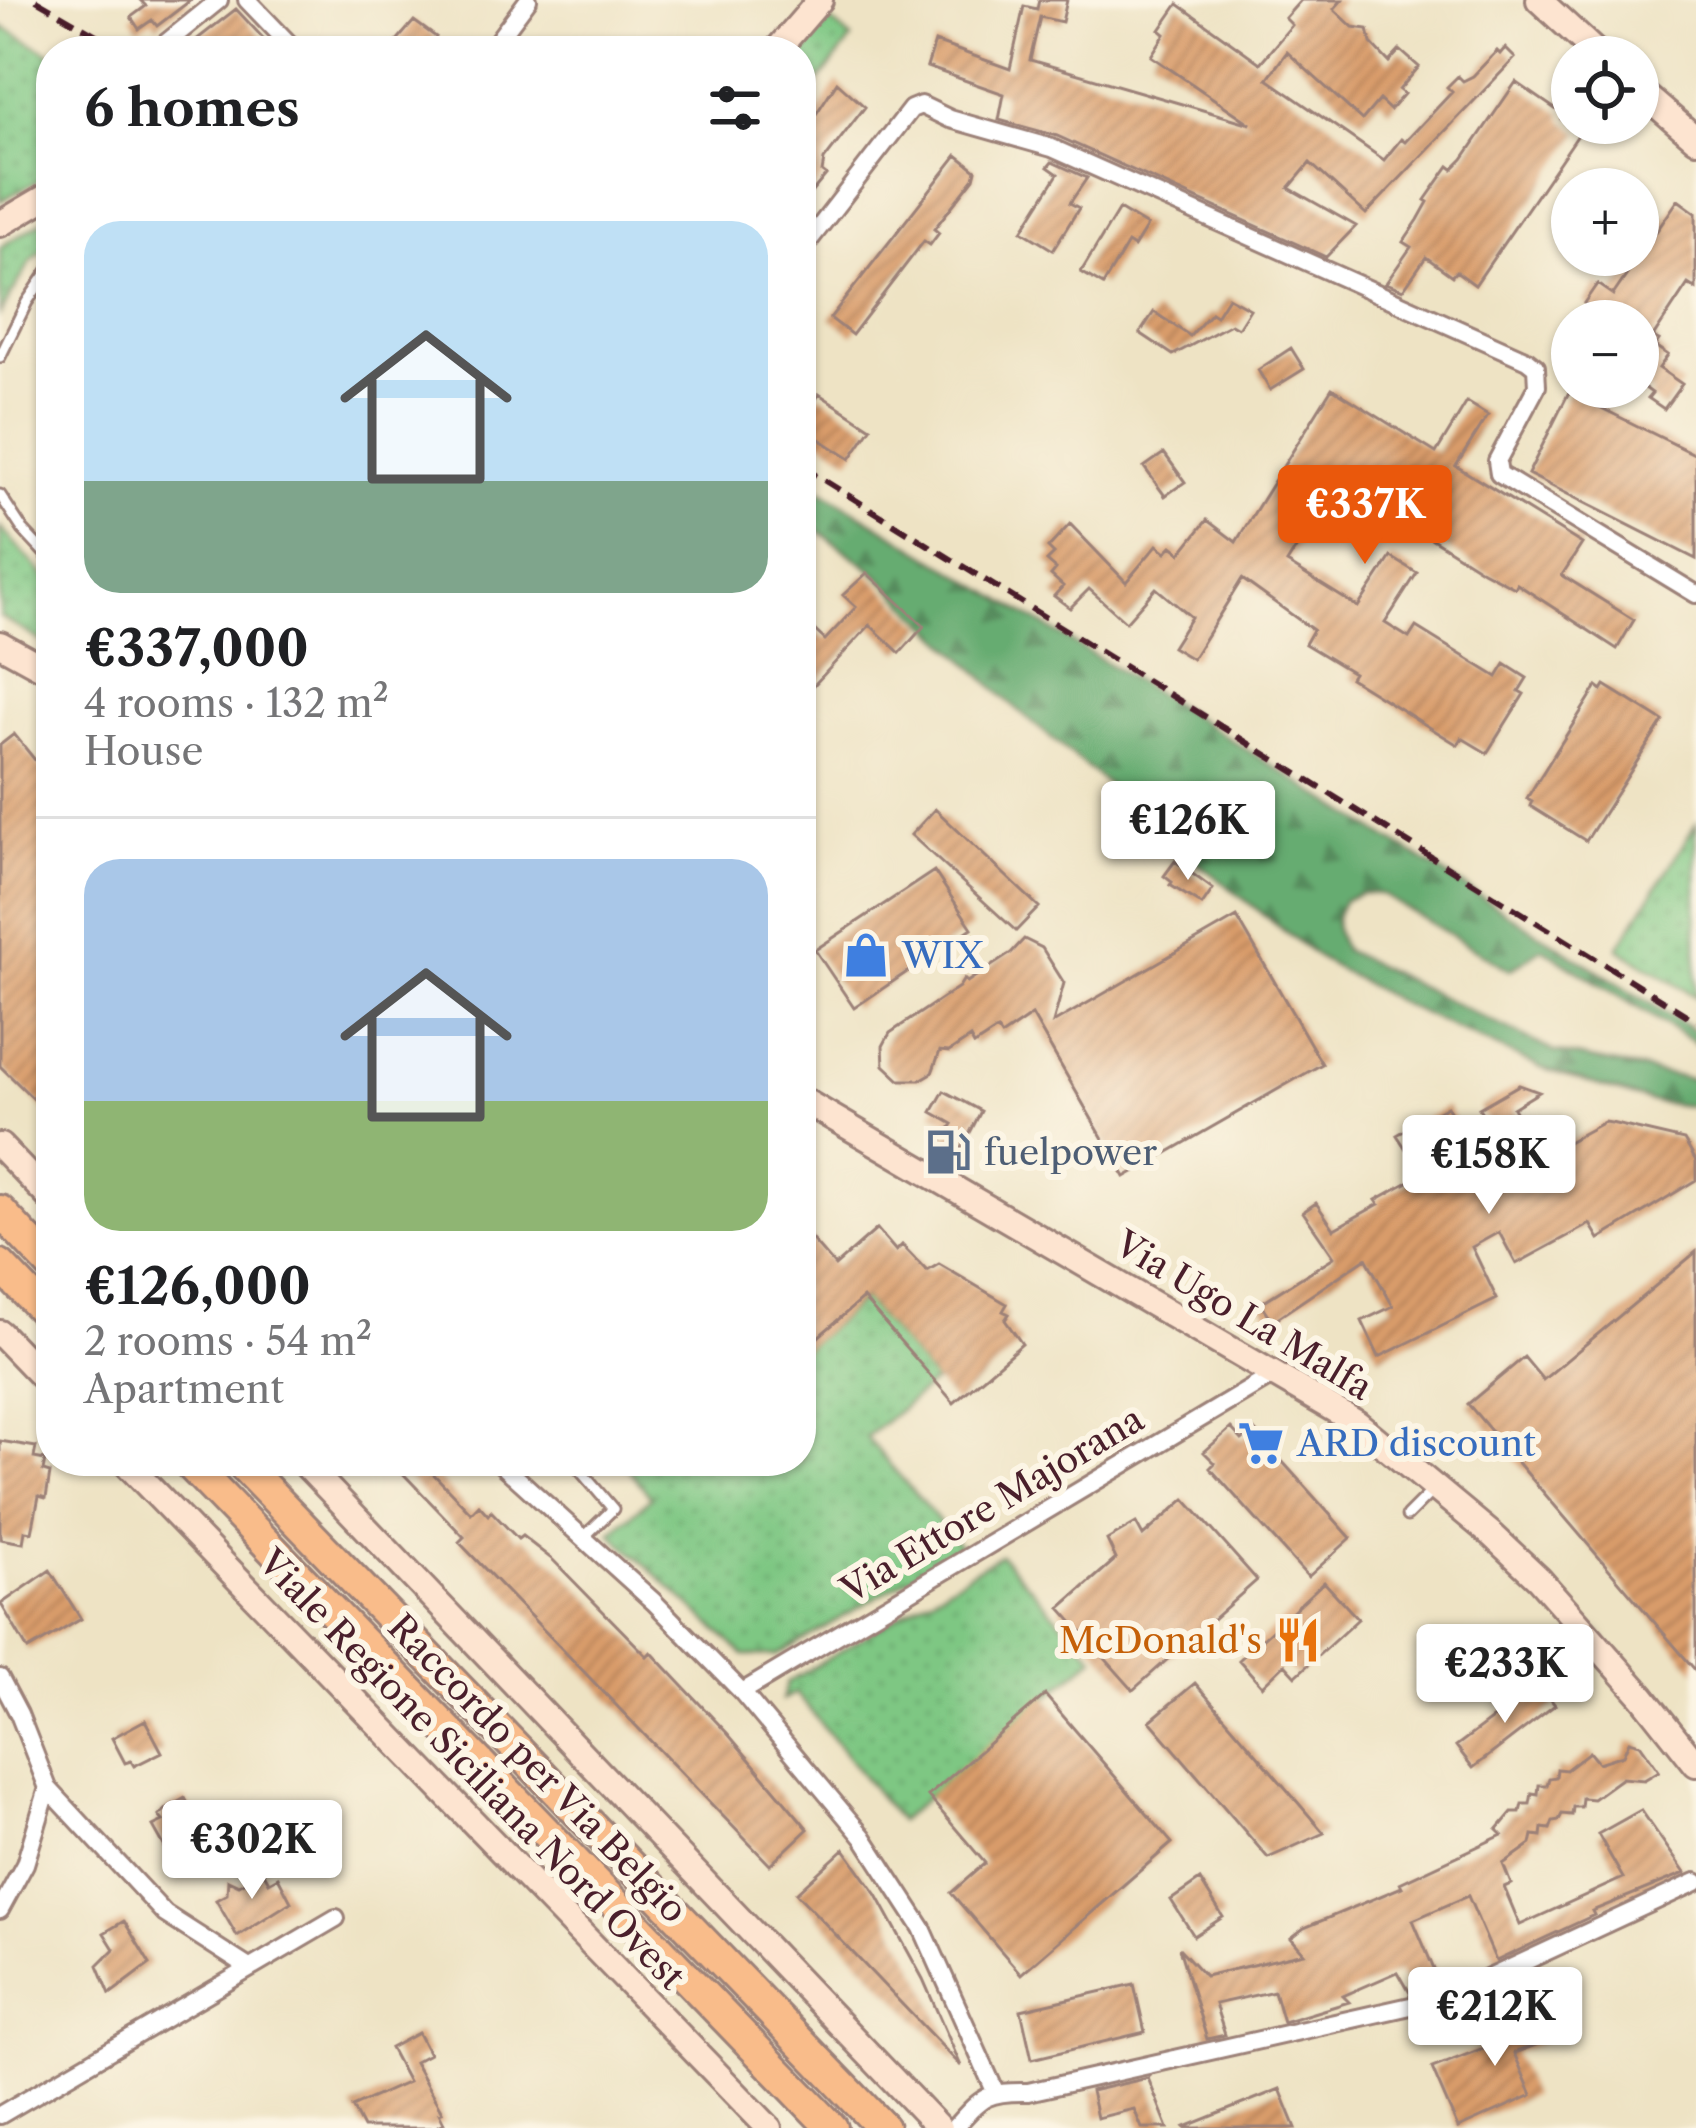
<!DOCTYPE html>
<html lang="en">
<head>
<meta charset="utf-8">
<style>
  :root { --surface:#fff; --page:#f6f6f6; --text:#202124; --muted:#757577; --line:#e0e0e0; --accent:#ea580c }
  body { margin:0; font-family:"Libre Caslon Text",serif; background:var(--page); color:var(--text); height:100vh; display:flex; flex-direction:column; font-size:45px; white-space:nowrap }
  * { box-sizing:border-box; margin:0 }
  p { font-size:39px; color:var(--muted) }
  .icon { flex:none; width:66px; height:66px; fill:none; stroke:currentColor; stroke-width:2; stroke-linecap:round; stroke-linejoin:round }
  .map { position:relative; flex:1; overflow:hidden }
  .details { position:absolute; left:36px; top:36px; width:780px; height:1440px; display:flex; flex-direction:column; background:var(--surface); border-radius:48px; box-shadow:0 3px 9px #0004 }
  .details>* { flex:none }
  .fabs { position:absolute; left:1551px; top:36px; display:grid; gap:24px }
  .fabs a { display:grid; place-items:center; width:108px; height:108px; border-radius:50%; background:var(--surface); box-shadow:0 3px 9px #0004; font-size:60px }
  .price { position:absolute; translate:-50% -102px; padding:0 27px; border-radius:12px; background:#fff; color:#222; font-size:39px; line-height:78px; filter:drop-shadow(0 3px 6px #0008) }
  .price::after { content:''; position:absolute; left:50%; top:72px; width:36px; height:27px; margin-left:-18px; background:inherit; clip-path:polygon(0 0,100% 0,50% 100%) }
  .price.on { background:var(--accent); color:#fff }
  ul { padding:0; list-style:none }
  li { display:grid; align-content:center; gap:24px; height:636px; padding:0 48px }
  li+li { border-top:3px solid var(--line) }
  li span { display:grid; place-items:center; height:372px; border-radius:36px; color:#555 }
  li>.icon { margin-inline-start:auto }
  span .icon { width:216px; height:216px; fill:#fffc; stroke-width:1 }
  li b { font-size:51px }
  h2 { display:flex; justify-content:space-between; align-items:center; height:144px; padding:0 48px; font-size:51px }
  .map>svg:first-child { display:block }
  .grass { fill:url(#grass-dots); stroke:#647357; stroke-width:3 }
  .forest { fill:url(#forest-firs); stroke:#58664e; stroke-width:3 }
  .building { fill:url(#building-hatch) }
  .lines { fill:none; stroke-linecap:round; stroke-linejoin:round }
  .lane-casing { stroke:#9c8178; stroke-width:15 }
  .street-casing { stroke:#9c8178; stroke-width:22 }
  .secondary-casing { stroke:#9c8178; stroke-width:30 }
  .highway-casing { stroke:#9c8178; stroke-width:36 }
  .lane { stroke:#fff; stroke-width:9 }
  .street { stroke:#fff; stroke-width:16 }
  .secondary { stroke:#fde4d0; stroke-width:24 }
  .highway { stroke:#f9bc8a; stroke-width:30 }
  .rail { stroke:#4a1f2b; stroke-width:6; stroke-dasharray:18 9; stroke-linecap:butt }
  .labels { text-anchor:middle; stroke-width:12; stroke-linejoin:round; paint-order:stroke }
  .shop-label { font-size:36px; fill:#366cbe; stroke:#fcf5e5; text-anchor:start }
  .service-label { font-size:36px; fill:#4e5e75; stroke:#fcf5e5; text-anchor:start }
  .street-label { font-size:36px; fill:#4a1f2b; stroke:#fcf5e5 }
  .food-label { font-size:36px; fill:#c56008; stroke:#fcf5e5; text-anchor:end }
</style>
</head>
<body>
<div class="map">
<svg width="1696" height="2128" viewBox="0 0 1696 2128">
  <defs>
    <pattern id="grass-dots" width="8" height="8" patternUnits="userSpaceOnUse" patternTransform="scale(3)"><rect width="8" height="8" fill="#7ec783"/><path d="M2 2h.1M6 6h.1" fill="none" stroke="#6eaa71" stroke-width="1.8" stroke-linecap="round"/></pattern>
    <pattern id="forest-firs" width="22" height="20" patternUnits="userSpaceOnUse" patternTransform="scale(3)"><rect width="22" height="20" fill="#66ac71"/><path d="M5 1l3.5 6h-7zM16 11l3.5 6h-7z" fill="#568b5d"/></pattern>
    <pattern id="building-hatch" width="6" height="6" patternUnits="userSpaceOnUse" patternTransform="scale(3)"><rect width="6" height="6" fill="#d99c6b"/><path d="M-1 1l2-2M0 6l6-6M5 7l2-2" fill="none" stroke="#b27f58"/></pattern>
  </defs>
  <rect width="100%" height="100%" fill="#fcf5e5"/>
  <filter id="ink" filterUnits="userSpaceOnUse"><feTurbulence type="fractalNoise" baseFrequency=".00833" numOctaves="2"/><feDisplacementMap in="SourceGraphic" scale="24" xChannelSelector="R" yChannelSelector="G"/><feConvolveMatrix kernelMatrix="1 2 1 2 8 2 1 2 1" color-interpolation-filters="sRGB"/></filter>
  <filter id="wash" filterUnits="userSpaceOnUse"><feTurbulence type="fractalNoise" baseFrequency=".004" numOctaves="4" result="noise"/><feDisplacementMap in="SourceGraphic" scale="48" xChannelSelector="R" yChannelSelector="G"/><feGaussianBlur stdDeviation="2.7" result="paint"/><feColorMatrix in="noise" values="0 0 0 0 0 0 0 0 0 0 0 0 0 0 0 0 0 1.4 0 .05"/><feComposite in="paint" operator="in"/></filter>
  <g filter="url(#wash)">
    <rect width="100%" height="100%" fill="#eee3c4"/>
    <path class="grass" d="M828 19 852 39 801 104 799 51Z
      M0 25 51 54V174L0 201Z
      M51 216V243L32 260 0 314V247Z
      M0 527 51 583V647L0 617Z
      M1696 824V997L1618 948Z
      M863 1299 935 1381 866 1437 961 1547 776 1656 744 1655 611 1533 651 1497 622 1461H801V1352Z
      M1000 1555 1095 1657 899 1821 796 1693 782 1700 787 1683Z"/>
    <path class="forest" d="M801 478 1174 704 1696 1032V1044L1542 948 1510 970 1381 894 1362 893 1344 900C1332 920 1333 930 1344 950L1555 1052 1696 1080V1107L1649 1101 1541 1068 1400 1003 1320 959 1175 845 1149 819 1015 708 872 570 801 518Z"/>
    <g id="blocks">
      <path class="building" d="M140 0H191L157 26 152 20 139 29 131 17 146 6Z
        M1039 0H1067L1062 22 1040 17 1030 60 1251 124 1151 56 1165 34 1160 30 1178 4 1260 63 1292 25 1285 18 1301 0H1342L1334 9 1353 27 1368 29 1371 43 1389 62 1400 50 1419 67 1399 90 1404 94 1390 110 1379 100 1362 120 1287 52 1267 79 1384 160 1401 139 1405 142 1452 92 1447 87 1458 76 1463 81 1473 76 1497 51 1500 54 1505 48 1515 58 1366 214 1310 163 1289 188 1356 226 1326 257 1057 136 999 120 1004 94 927 67 935 42 1010 69 1024 6 1037 9Z
        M236 9 275 51H182Z
        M414 21 436 37 425 51H388Z
        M837 82 865 107 824 160 822 172 826 175 801 205V137Z
        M1516 82 1564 115 1561 119 1580 132 1475 285 1456 271 1452 276 1426 257 1403 290 1386 283 1411 247 1403 242 1418 220 1428 202 1425 200 1449 166 1453 169 1463 159Z
        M957 155 976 170 974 178 934 229 939 233 930 245 924 241 852 335 830 318Z
        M1052 162 1087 178 1070 203 1079 208 1053 250 1022 231 1058 174 1048 167Z
        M1678 200 1696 213V289L1688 284 1653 337 1659 340 1655 346 1668 355 1659 368 1682 384 1664 409 1648 398 1652 393 1638 383V321H1596L1600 314 1584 303 1597 284 1613 295Z
        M1119 209 1147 226 1134 247 1128 243 1103 285 1081 272Z
        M1228 297 1250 309 1238 328 1231 324 1173 355 1140 333 1154 312 1190 336 1211 313 1216 316Z
        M1291 348 1304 369 1270 390 1258 370Z
        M1332 388 1436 453 1467 402 1488 415 1456 466 1582 544 1562 575 1634 620 1617 649 1517 584 1515 588 1483 571 1388 511 1391 507 1341 476 1287 563 1358 607 1391 557 1417 573 1385 623 1409 638 1416 627 1497 677 1505 664 1527 678 1519 691 1524 694 1487 753 1462 738 1458 745 1350 678 1353 673 1305 644 1313 630 1242 579 1192 659 1172 647 1191 617 1156 588 1126 622 1089 589 1070 608 1054 596 1063 586 1051 575 1056 569 1047 561 1054 554 1048 548 1070 524 1126 582 1157 545 1166 552 1172 546 1181 553 1207 520 1236 542Z
        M1569 392 1696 455V559L1528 474Z
        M819 394 871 428 850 459 801 427Z
        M1164 453 1185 482 1165 496 1144 467Z
        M867 573 924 626 900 653 870 625 801 699V638L811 627 825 640 856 607 843 595Z
        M1605 685 1663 721 1586 841 1530 806 1532 801 1527 798 1597 686 1602 690Z
        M14 734 51 780V1116L0 1066V745Z
        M935 809 1039 907 1016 931 911 835Z
        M1175 861 1213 889 1202 905 1170 885 1172 882 1164 876Z
        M934 871 972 928 854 1008 815 950Z
        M1237 917 1322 1064 1125 1177 1032 1015 1001 1036 997 1030 974 1045 970 1038 949 1052 940 1051 932 1073 920 1080H900L884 1065 883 1046 890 1033 959 987 964 979 967 982 1011 953 1024 939 1042 948 1064 983 1053 1023Z
        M1519 1085 1539 1092 1513 1108 1540 1157 1604 1122 1611 1123 1684 1140 1696 1161V1180L1599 1239 1590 1224 1516 1264 1499 1232 1472 1247 1497 1299 1379 1357 1362 1321 1393 1306 1366 1258 1273 1321 1261 1303 1334 1257 1303 1212 1316 1203 1334 1229 1379 1204 1376 1200 1494 1134 1479 1108Z
        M944 1091 981 1111 954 1164 935 1152 953 1124 932 1112Z
        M1447 1106 1455 1121 1406 1149 1397 1135Z
        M801 1227 835 1266 877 1229 896 1251 902 1245 927 1271 939 1264 1007 1304 1003 1311 1009 1314 1005 1320 1022 1344 954 1403 863 1298 801 1352Z
        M1696 1252V1671L1468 1404 1524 1357 1543 1380Z
        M1231 1428 1242 1440 1254 1430 1351 1538 1308 1577 1210 1468 1215 1463 1204 1452Z
        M0 1441 36 1447 34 1458 45 1460 43 1471 50 1473 46 1498 39 1496 32 1532 25 1531 23 1543 0 1539Z
        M391 1461H421L471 1513 479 1505 488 1515 491 1511 518 1539 522 1536 553 1560 647 1656 651 1652 728 1734 808 1829 770 1865 459 1542 464 1537Z
        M1185 1499 1257 1580 1133 1690 1060 1608 1116 1559 1107 1540 1136 1523 1143 1536Z
        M50 1570 81 1619 28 1650 1 1604Z
        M1324 1582 1358 1619 1296 1676 1285 1664 1262 1686 1239 1660Z
        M1195 1683 1248 1744 1324 1833 1268 1858 1150 1721Z
        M1539 1684 1555 1705 1473 1768 1456 1746Z
        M1045 1695 1172 1843 1021 1974 951 1893 985 1863 928 1796Z
        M145 1720 162 1752 134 1766 131 1761 125 1763 112 1738Z
        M1629 1741 1640 1744 1659 1771 1644 1780 1622 1778 1593 1799 1582 1798 1581 1807H1573L1572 1815 1562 1814 1559 1820 1553 1821 1550 1829 1542 1828 1541 1836 1533 1835 1531 1844 1503 1864 1511 1884 1504 1887 1520 1925 1623 1878 1598 1834 1641 1810 1685 1873 1592 1911 1594 1915 1496 1961 1468 1896 1413 1920 1441 1986 1410 1993 1398 1972 1343 1996 1349 2002 1283 2022 1274 1991 1215 2004 1225 2035 1207 2039 1179 1948 1205 1976 1304 1953 1291 1938 1304 1928 1402 1887 1400 1883 1502 1835 1497 1830 1512 1812H1520L1522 1804H1530L1532 1793 1538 1794 1539 1785H1547L1549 1778 1556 1777 1557 1769 1566 1770 1589 1752 1598 1763 1623 1755Z
        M185 1798 200 1826 184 1827 189 1838 167 1851 153 1826 163 1821 159 1816 166 1809Z
        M844 1849 877 1895 923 1979 961 2066 796 1893Z
        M263 1871 269 1882 278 1877 291 1902 237 1936 216 1900 227 1894 228 1880 239 1885Z
        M1200 1880 1223 1917 1194 1936 1171 1900Z
        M124 1921 150 1964 110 1994 98 1965 114 1949 104 1933Z
        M1134 1984 1145 2032 1032 2059 1021 2010Z
        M1553 1988 1567 2024 1546 2032 1549 2040 1514 2053 1532 2095 1458 2128 1432 2068 1543 2025 1532 1996Z
        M418 2033 429 2054 414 2062 442 2112 439 2113 444 2123 435 2128H363L352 2107 408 2082 390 2048Z
        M1148 2078 1168 2128H1142L1134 2109 1097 2118 1091 2091Z
        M1280 2089 1296 2128H1186L1185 2127Z"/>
    </g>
  </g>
  <g filter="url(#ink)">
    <use href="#blocks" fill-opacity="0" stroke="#9c8178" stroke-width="3"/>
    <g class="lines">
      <g class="lane-casing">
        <path id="lane" d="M0 357 27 302 51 267
          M0 495 23 530 51 560
          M572 1461 613 1509 584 1537
          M1407 1516 1432 1491
          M1555 1664 1587 1635"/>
      </g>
      <g class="street-casing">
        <path id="street" d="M247 0 296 51
          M161 47 219 0
          M490 51 528 0
          M801 251 911 109 921 105 950 119 1052 148 1527 360 1536 367 1537 386 1497 461 1499 474 1696 594
          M498 1461 654 1602 742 1692 863 1837 922 1928 995 2091
          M0 1678 19 1714 48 1788 165 1914 249 1968
          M742 1692 1277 1373
          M0 1910 25 1864 48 1788
          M0 2115 336 1918
          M954 2128C982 2097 986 2091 1028 2092L1446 1998 1696 1882"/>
      </g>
      <g class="secondary-casing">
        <path id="secondary" d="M1539 0 1601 57
          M776 51 820 0
          M1638 89 1696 139
          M0 224 51 194
          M0 644 51 672
          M801 1099 1357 1423 1492 1535 1539 1579 1643 1697 1696 1764
          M0 1146 51 1199
          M0 1333 51 1386
          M124 1461 769 2128
          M302 1461 939 2128"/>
      </g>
      <g class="highway-casing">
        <path id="highway" d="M0 1211 51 1265
          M0 1265 51 1318
          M187 1461 832 2128
          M239 1461 883 2128"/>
      </g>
      <use href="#lane" class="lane"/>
      <use href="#street" class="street"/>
      <use href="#secondary" class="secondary"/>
      <use href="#highway" class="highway"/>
      <path class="rail" d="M36 0 124 51
        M801 466 1696 1021"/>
    </g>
  </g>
  <defs>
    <g id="shop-bare" transform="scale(3.6)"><path d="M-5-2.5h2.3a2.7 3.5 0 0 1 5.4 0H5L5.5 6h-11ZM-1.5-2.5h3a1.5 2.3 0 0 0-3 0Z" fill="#3f7fe0" stroke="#fcf5e5" stroke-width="2.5" paint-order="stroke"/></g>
    <g id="fuel-bare" transform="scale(3.6)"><path d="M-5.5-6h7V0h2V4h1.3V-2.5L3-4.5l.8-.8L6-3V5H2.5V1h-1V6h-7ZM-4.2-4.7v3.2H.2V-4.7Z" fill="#5c6f8a" stroke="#fcf5e5" stroke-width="2.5" paint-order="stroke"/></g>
    <g id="supermarket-bare" transform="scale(3.6)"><path d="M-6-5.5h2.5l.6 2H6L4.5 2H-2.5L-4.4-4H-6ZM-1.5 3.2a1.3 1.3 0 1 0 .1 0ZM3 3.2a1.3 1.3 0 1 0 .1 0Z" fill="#3f7fe0" stroke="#fcf5e5" stroke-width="2.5" paint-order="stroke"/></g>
    <g id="restaurant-bare" transform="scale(3.6)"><path d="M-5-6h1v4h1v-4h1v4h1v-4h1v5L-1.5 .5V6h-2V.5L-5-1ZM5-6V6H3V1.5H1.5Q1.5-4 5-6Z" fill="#e8710a" stroke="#fcf5e5" stroke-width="2.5" paint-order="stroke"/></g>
  </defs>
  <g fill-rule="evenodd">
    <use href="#shop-bare" x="866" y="955"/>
    <use href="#fuel-bare" x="948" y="1152"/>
    <use href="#supermarket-bare" x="1261" y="1443"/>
    <use href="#restaurant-bare" x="1298" y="1640"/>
  </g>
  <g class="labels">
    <g class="shop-label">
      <text x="902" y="968">WIX</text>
      <text x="1297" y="1456">ARD discount</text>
    </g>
    <g class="service-label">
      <text x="984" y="1165">fuelpower</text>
    </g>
    <g class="street-label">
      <text transform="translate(1244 1315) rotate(31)" y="13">Via Ugo La Malfa</text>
      <text transform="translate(992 1504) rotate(-31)" y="13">Via Ettore Majorana</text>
      <text transform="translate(538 1768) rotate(46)" y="13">Raccordo per Via Belgio</text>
      <text transform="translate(472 1769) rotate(46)" y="13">Viale Regione Siciliana Nord Ovest</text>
    </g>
    <g class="food-label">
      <text x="1262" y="1653">McDonald's</text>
    </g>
  </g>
</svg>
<div class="fabs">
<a><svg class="icon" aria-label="locate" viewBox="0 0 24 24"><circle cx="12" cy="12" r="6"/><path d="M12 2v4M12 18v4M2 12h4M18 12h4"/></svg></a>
<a>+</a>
<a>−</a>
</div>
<b class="price on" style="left:1365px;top:567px">€337K</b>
<b class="price" style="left:1188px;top:883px">€126K</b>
<b class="price" style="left:1489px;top:1217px">€158K</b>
<b class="price" style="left:1505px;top:1726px">€233K</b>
<b class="price" style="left:252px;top:1902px">€302K</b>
<b class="price" style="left:1495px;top:2069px">€212K</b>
<section class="details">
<h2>6 homes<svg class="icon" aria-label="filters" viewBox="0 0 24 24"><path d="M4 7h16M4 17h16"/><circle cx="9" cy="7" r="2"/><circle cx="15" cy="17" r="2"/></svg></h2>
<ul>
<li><span style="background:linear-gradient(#bfe0f5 70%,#7fa58c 0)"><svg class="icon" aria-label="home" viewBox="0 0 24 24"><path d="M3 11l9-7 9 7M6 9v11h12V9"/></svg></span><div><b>€337,000</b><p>4 rooms · 132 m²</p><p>House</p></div></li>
<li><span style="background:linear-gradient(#a9c7e8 65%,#8fb573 0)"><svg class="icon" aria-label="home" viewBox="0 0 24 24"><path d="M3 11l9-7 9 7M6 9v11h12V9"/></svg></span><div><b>€126,000</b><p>2 rooms · 54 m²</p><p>Apartment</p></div></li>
</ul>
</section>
</div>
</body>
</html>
